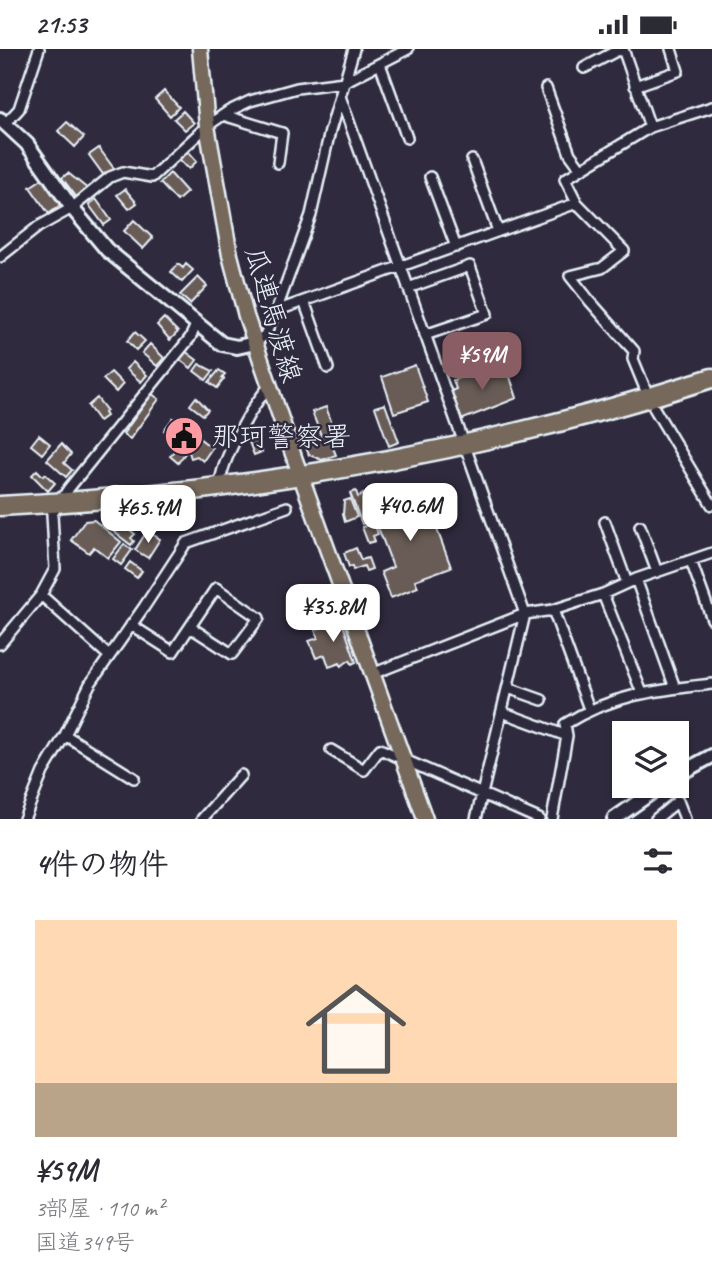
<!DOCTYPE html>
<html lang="ja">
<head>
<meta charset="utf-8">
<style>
  :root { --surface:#fff; --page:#f7f7f7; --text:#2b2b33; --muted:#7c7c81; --line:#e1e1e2; --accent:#8a5d65 }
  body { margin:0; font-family:Caveat,"Klee One",sans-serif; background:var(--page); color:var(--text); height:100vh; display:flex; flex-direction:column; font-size:26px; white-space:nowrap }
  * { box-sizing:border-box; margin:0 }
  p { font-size:23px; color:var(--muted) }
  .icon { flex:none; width:38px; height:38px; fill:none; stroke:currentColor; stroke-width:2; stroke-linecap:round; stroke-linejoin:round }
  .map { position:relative; height:770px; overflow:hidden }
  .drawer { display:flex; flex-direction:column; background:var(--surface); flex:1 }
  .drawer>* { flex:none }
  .controls { position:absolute; left:612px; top:672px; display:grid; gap:14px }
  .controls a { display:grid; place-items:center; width:77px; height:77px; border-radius:0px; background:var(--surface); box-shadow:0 2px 5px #0004; font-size:35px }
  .price { position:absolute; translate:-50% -60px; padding:0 16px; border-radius:14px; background:#fff; color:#222; font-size:23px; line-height:46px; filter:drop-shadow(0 2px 4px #0008) }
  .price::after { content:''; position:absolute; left:50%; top:42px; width:21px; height:16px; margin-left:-10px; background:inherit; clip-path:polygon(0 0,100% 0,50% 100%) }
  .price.active { background:var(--accent); color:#fff }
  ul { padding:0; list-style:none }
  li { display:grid; align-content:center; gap:14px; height:371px; padding:0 35px }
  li+li { border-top:2px solid var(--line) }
  li span { display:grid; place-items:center; height:217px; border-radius:0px; color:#555 }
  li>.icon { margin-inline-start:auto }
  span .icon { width:126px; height:126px; fill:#fffc; stroke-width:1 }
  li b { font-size:30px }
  h2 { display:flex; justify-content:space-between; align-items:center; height:84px; padding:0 35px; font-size:30px }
  .status { display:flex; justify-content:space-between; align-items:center; height:49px; padding:0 35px; background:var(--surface); direction:ltr }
  .status svg { height:19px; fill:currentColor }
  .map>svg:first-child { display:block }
  .building { fill:#695b57; stroke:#e8f1f8; stroke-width:2 }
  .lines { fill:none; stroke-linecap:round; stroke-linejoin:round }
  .street-casing { stroke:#e8f1f8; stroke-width:14 }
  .secondary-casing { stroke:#e8f1f8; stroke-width:18 }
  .primary-casing { stroke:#e8f1f8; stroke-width:19 }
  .highway-casing { stroke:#e8f1f8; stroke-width:23 }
  .street { stroke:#2f2a3d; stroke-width:9 }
  .secondary { stroke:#2f2a3d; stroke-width:12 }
  .primary { stroke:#76695c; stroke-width:14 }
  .highway { stroke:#76695c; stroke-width:18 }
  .labels { text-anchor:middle; stroke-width:5; stroke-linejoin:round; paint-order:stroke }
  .street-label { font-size:28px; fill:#e8f1f8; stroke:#2f2a3d }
  .poi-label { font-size:28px; fill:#e8f1f8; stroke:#2f2a3d; text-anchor:start }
</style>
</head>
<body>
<div class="status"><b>21:53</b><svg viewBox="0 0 49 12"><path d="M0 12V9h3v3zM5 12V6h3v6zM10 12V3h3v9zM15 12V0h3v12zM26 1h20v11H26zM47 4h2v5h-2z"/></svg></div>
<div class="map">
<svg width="712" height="770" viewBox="0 0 712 770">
  <rect width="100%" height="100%" fill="#2f2a3d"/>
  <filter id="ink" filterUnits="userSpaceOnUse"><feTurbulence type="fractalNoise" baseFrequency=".0143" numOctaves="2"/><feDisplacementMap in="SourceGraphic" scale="14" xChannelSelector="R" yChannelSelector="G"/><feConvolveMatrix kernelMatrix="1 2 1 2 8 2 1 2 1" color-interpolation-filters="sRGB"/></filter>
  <g filter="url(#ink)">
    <path class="building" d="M164 42 179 58 170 67 155 50Z
      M183 62 194 74 185 81 174 70Z
      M67 73 84 88 75 98 58 82Z
      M99 99 115 121 105 128 89 106Z
      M187 101 197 112 189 120 178 109Z
      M68 124 89 141 78 150 62 129Z
      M170 124 187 143 177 152 160 134Z
      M42 130 60 156 49 165 30 138Z
      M125 140 137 154 129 160 117 146Z
      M96 150 111 171 104 176 89 156Z
      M134 171 153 189 143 200 124 182Z
      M178 215 183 219 186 215 193 221 182 233 171 223Z
      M198 228 207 237 190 255 180 246Z
      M164 269 178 283 170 291 157 276Z
      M135 283 145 292 136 301 127 292Z
      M150 295 164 309 157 317 142 304Z
      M185 302 197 311 191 319 179 310Z
      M133 313 147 326 141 333 126 320Z
      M199 315 213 322 206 331 194 322Z
      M415 316 428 353 394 364 382 328Z
      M500 318 502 324 508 322 517 349 461 371 451 342 456 340 453 331 479 322 480 325Z
      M219 321 225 325 222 329 224 330 217 339 209 333Z
      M111 323 123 335 116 343 103 330Z
      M152 345 159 350 130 390 123 385Z
      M196 348 208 361 203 366 190 356Z
      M97 349 107 362 104 364 106 367 99 372 88 357Z
      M385 355 399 393 389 397 375 358Z
      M326 358 338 391 331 394 336 406 322 411 309 406 305 396 322 389 312 363Z
      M173 369 212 399 203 412 197 407 191 409 188 400 178 414 170 407 180 394 164 381Z
      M254 382 262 403 254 406 246 385Z
      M39 386 50 395 42 405 31 396Z
      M61 395 71 405 64 414 72 421 66 428 47 411Z
      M37 421 43 427 45 425 55 434 48 442 32 426Z
      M393 436 396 446 384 450 381 440Z
      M356 442 358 448 363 445 373 471 362 475 350 444Z
      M423 443 451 518 415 531 418 538 391 549 381 523 393 518 372 462Z
      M350 450 357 468 345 473 343 466 344 452Z
      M94 471 121 493 108 509 94 498 89 504 71 491 85 472Z
      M114 472 120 477 122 475 135 485 131 489 134 492 131 496 109 479Z
      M374 474 378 485 373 487 375 492 368 494 362 478Z
      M147 482 160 490 148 509 135 501Z
      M124 495 132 501 121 516 113 510Z
      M356 499 361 511 368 509 372 520 366 522 364 517 353 521 352 517 349 518 344 504Z
      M130 513 142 522 137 529 125 520Z
      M339 564 356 613 352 615 350 611 341 617 340 614 329 618 325 606 316 609 309 592 318 589 315 581 336 571 334 566Z"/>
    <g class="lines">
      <g class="street-casing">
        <path id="street" d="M623 0 650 78 712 58
          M380 15 407 89
          M584 19 620 0
          M635 37 678 22 671 0
          M546 39 570 105 581 120
          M341 50 525 565 476 770
          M223 66 282 84 278 114
          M6 74 19 60 39 0
          M472 111 498 182
          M430 128 456 198
          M0 208 38 178 72 159 110 128 123 123 152 128 207 77 229 62 250 52 297 39 344 33 408 0
          M408 239 470 217 487 265 425 286
          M304 252 328 319
          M276 262 577 154
          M255 294 265 286 276 262 311 166 330 82 354 0
          M649 349 633 310 634 302 589 251 570 227 602 219 624 202 577 154 565 130 650 78
          M654 359 712 456
          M220 438C219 415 252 356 269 338
          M605 473 627 534
          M640 477 657 523
          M691 512 712 570
          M636 530 675 639
          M603 545 642 644
          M41 546 109 607
          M553 561 589 660
          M131 576 173 603 216 539 259 569 232 605 190 578
          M0 595 41 546 55 520 52 465 69 439 190 289 196 276
          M372 625 525 565 553 561 603 545 636 530 712 504
          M508 639 542 651
          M502 663 567 687
          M65 686 134 729
          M331 701 364 721 380 700 539 770
          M24 770 43 723 65 686 90 635 144 558 186 494 287 458
          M202 770 241 726
          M552 770 567 687 565 675C613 645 658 641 712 635
          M656 770 678 752 685 770"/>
      </g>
      <g class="secondary-casing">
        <path id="secondary" d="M0 70 27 95 72 159 107 201 222 295 237 298 255 294
          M677 726 712 707
          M614 770 661 737"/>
      </g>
      <g class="primary-casing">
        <path id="primary" d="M200 0 207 77 230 206 246 267 295 411 425 770"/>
      </g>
      <g class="highway-casing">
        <path id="highway" d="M0 457C243 445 481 403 712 329"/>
      </g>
      <use href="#street" class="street"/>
      <use href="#secondary" class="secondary"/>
      <use href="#primary" class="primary"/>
      <use href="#highway" class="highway"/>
    </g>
  </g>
  <defs>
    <g id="civic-disc" transform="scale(2.0125)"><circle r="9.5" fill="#ff9aa2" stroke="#2f2a3d"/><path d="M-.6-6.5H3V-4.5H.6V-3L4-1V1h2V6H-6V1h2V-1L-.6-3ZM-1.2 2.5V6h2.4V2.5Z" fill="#111"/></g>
  </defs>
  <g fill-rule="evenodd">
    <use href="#civic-disc" x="184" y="387"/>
  </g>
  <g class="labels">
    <g class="street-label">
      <text transform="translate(274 265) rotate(74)" y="10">瓜連馬渡線</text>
    </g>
    <g class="poi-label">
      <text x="211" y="397">那珂警察署</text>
    </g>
  </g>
</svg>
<div class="controls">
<a><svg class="icon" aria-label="layers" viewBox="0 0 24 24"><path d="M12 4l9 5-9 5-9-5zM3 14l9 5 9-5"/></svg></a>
</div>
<b class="price active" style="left:482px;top:343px">¥59M</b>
<b class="price" style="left:410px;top:494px">¥40.6M</b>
<b class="price" style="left:148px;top:496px">¥65.9M</b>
<b class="price" style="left:333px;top:595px">¥35.8M</b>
</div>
<section class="drawer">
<h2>4件の物件<svg class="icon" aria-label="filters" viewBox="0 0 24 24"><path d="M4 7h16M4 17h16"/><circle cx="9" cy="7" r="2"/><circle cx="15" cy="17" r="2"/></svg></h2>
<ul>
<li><span style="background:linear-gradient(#ffd9b3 75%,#b9a48a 0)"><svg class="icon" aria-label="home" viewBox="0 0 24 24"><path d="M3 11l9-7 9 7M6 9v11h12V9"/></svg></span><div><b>¥59M</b><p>3部屋 · 110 m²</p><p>国道349号</p></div></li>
</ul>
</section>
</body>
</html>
